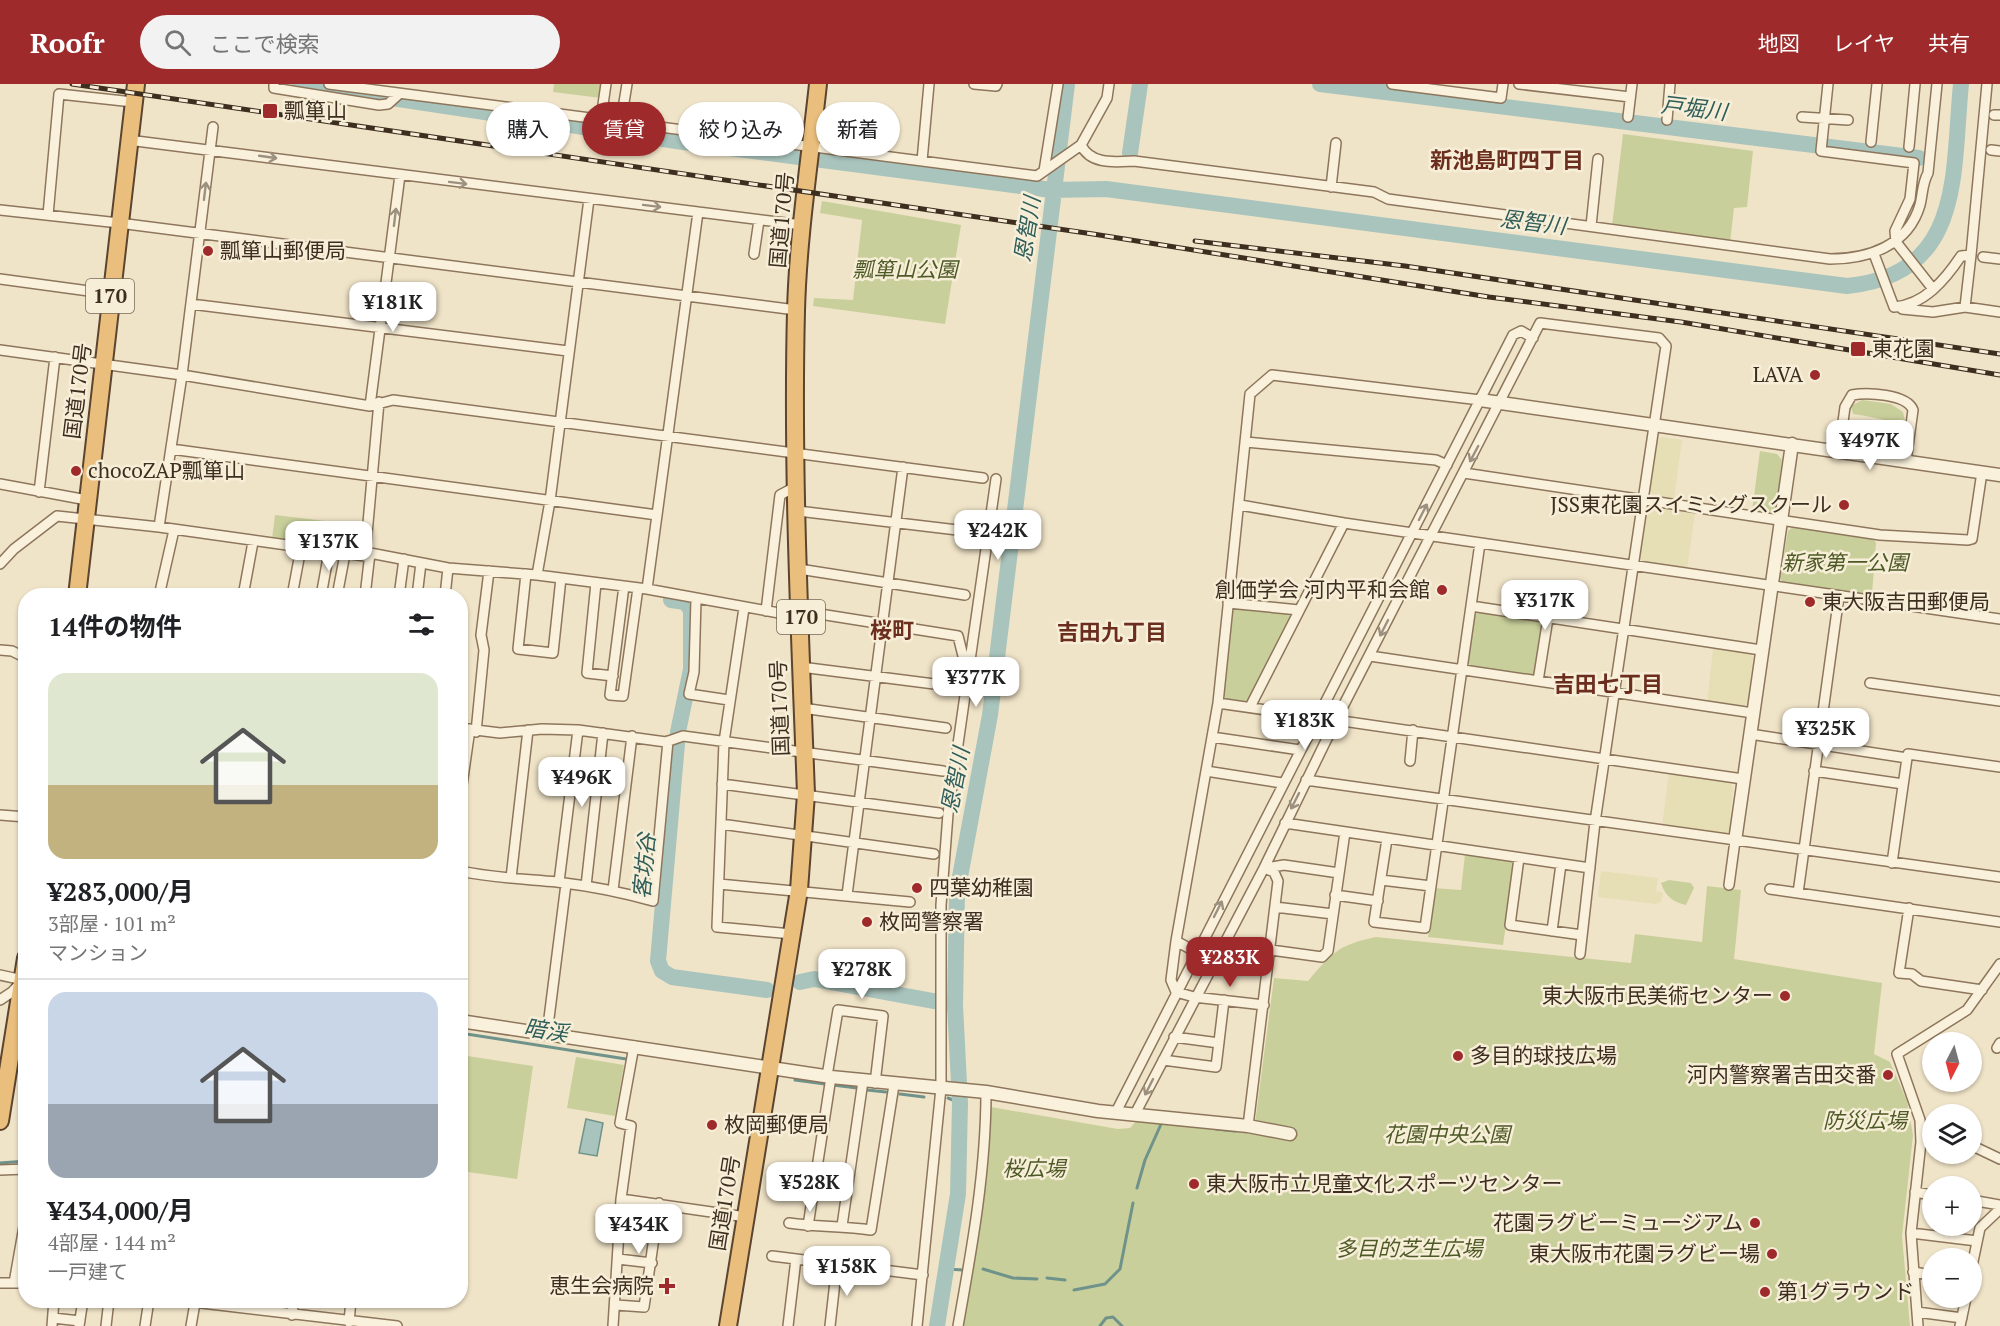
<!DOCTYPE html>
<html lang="ja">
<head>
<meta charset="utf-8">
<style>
  :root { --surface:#fff; --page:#f2f2f2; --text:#202124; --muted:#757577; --line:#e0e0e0; --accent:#9e2a2b }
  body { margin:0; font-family:"PT Serif","Noto Sans JP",serif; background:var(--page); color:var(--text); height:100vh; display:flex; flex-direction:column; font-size:22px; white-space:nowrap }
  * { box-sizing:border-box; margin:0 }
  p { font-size:20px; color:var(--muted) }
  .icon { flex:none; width:33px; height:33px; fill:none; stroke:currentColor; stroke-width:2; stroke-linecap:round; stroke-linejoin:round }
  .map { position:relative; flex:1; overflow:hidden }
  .drawer { position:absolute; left:18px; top:504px; width:450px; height:720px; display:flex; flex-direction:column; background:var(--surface); border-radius:24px; box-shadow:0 2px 4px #0004 }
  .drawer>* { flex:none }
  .banner { position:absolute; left:486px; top:18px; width:570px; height:54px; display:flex; gap:12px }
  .needle { width:39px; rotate:186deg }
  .fabs { position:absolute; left:1922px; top:948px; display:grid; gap:12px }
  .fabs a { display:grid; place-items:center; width:60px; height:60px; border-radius:50%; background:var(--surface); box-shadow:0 2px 4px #0004; font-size:30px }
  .price { position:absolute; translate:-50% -51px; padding:0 14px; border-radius:12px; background:#fff; color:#222; font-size:20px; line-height:39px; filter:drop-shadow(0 2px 3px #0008) }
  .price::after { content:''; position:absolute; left:50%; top:36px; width:18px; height:14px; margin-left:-9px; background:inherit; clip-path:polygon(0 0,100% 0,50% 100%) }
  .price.current { background:var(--accent); color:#fff }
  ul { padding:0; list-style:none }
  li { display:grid; align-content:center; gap:12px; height:318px; padding:0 30px }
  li+li { border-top:2px solid var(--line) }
  li span { display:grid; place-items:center; height:186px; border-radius:18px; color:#555 }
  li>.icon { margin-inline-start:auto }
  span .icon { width:108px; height:108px; fill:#fffc; stroke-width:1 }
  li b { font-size:26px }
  h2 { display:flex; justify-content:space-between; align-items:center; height:72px; padding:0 30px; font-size:26px }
  .tag { padding:0 21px; border-radius:27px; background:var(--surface); box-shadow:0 2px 4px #0004; font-size:21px; line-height:54px }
  .tag.current { background:var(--accent); color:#fff }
  header { display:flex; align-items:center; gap:36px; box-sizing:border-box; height:84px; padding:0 30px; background:var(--accent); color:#fff }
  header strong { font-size:28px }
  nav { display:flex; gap:33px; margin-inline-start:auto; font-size:21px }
  .search { width:420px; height:54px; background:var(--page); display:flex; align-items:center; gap:15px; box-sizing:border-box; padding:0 21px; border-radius:33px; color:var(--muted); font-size:22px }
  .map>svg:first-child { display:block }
  .farmland { fill:#e6deb5 }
  .green { fill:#c9cf9b }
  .water { fill:#a9c4bc; stroke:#6f938a; stroke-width:1.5 }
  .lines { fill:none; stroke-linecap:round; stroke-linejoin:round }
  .stream { stroke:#6f938a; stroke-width:3 }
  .river { stroke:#a9c4bc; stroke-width:16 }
  .minor-casing { stroke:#8d765c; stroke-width:12 }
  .tertiary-casing { stroke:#8d765c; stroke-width:15 }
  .trunk-casing { stroke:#5b4430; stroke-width:20 }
  .minor { stroke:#faf1dc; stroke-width:9 }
  .tertiary { stroke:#faf1dc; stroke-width:12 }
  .trunk { stroke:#eabe7c; stroke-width:16 }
  .rail-casing { stroke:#3d2e20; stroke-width:5 }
  .rail { stroke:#f7eed8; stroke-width:3; stroke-dasharray:9; stroke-linecap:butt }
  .oneway { stroke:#9c907e }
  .poi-dot { fill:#9e2a2b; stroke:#f7eed8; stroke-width:2 }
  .labels { text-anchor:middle; stroke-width:5; stroke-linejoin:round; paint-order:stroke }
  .shield { fill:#f7eed8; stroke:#756857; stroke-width:1.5 }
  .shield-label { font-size:20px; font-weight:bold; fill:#3d2e20 }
  .poi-label { font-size:21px; fill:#3d2e20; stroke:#f7eed8; text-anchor:start }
  .street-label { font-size:21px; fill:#3d2e20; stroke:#f7eed8 }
  .park-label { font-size:21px; font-style:italic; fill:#4d5a26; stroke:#f7eed8 }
  .water-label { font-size:22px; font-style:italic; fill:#2f5d5a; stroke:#f7eed8 }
  .neighbourhood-label { font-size:22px; font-weight:bold; fill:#6b2e1e; stroke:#f7eed8 }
</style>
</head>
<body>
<header>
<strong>Roofr</strong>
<div class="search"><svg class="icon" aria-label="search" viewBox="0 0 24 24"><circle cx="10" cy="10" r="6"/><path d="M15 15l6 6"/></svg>ここで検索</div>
<nav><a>地図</a><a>レイヤ</a><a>共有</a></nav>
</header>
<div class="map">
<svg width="2000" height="1242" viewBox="0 0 2000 1242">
  <rect width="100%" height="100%" fill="#f0e4c8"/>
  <path class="farmland" d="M1662 353 1682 356 1674 415 1654 413 1650 407 1657 357Z
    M1651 422 1695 428 1687 485 1644 479 1639 473 1646 426Z
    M1713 564 1749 568 1753 574 1748 618 1742 623 1707 619Z
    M1669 688 1729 697 1733 704 1729 747 1723 752 1662 743Z
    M1601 787 1658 794 1656 807 1663 809 1661 818 1656 820 1598 813Z"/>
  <path class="green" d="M554 0H604L601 14 553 8Z
    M1623 50 1753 67 1747 123 1734 124 1730 159 1612 142Z
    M822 117 961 141 945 240 813 222 814 214 853 216 862 136 820 129Z
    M1862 316 1891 320 1903 328 1905 337 1902 339C1885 337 1870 332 1853 330L1851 322Z
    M1760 367 1777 370 1782 376 1776 426 1769 429 1752 427Z
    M275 431 325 437 321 462 272 455Z
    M1793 443 1872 453 1876 459 1872 510 1867 513 1783 499 1780 494 1788 447Z
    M1239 523 1288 530 1292 534 1251 615 1240 621 1228 619 1224 612 1233 527Z
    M1479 528 1539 536 1544 542 1537 589 1534 592 1472 584 1467 577 1473 532Z
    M1465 770 1511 776 1515 780 1503 861 1428 853 1434 804 1461 806Z
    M1669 796 1691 799 1694 804 1686 821C1673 818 1665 812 1661 799Z
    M1707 802 1741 806 1734 875 1882 899 1874 970 1890 978 1907 1017 1913 1051 1902 1152 1910 1242H960L985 1097 991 1023 1118 1045 1130 1044 1139 1034 1254 1047 1274 894 1308 897C1333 868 1338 861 1376 853L1631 879 1635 850 1702 858Z
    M461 971 533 982 517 1095 461 1087Z
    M576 973 624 981 615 1032 567 1024Z"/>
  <path class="water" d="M586 1035 603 1039 597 1072 579 1069Z"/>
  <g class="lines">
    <path class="stream" d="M460 949 626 975
      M795 996 825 1000
      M833 1001 857 1004
      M867 1006 886 1008
      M900 1010 924 1013
      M948 1014 960 1019
      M1216 1045 1235 1047
      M0 1079 26 1077
      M1137 1104 1145 1076 1162 1038 1165 1039
      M947 1185 963 1186
      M983 1185 1013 1194 1037 1195
      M1047 1194 1065 1196
      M1074 1206 1105 1200 1120 1185 1133 1119
      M1100 1242 1106 1234 1113 1233 1122 1242"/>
    <path class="river" d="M299 0 683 58 1052 106 1106 105 1847 202C1964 190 1952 91 1961 0
      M1320 0 1919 74
      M1130 69 1140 0
      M671 516 685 518 691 526V585L678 648 658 877 662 887 672 893 767 906
      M800 898 814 895 955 921
      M937 1242 958 1110 960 1019 955 921 957 809 990 631 1067 0"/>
    <g class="minor-casing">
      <path id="minor" d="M274 0V4L379 21 388 20 398 11
        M329 0 1037 92 1081 61C1091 81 1114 78 1134 77L1374 108 1388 115 1830 175C1868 175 1908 162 1920 121 1923 109 1922 100 1928 89L1937 0
        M974 0 996 2 997 0
        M1392 0 1501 14 1503 0
        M1519 0 1630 13
        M1828 0 1821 67 1914 79 1910 115 1895 147 1896 158 1933 205
        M1994 31H2000
        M1628 33 1632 0
        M1802 33 1848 36
        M601 34 606 0
        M1667 36 1670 0
        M621 37 627 0
        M128 56 802 141
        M1871 58 1877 0
        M1081 61 1107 14 1109 0
        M1909 63 1915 0
        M1991 66 2000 67
        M922 77 929 0
        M1044 87 1058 0
        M1331 103 1336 59
        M0 126 119 139 796 226
        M48 131 59 10 133 18
        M1591 142 1598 75
        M754 170 759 136
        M1874 170 1894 223
        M1983 173 2000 175
        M0 195 111 210
        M191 220 568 267
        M1894 223C1924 221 1945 196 1961 172L1971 171 1987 0
        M1965 223 1971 171
        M1902 225 1933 228 1965 223 2000 228
        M0 266 182 291 213 43
        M370 322 400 91
        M1246 358 1436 376 1447 381
        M171 365 657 431
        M1839 367 1845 323 1852 311C1867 308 1907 310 1913 326L1906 377
        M1464 389 1880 451 1968 456 1972 455 1982 388
        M0 400 87 416
        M39 408 55 273
        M1240 421 1344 439 2000 535
        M798 427 974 448
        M159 443 182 291 370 322 393 316 983 394
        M365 472 379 318
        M0 480 14 465 57 432 159 443 365 472 370 469 448 484 537 491 647 505 801 533
        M799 485 965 511
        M526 490 518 565 553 569 561 494
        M537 491 550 417 589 115
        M596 499 587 589 613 592
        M624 502 610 611 623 612 638 504
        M647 505 698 128
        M159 512 174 446
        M243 512 253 458
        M292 512 301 464
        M321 512 329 468
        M337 512 345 470
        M365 512 370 469
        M399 512 404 475
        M417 512 421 479
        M445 512 448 484
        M696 515 694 588 689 610 729 616
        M1228 519 1299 526
        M1471 522 1761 566
        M744 524 724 658 717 843 792 850
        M766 527 780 411 797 402
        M801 527 958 552 966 584
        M0 566 12 567 26 574
        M1370 572 1753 629
        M801 583 950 602
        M1538 597 1548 534
        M1870 599 2000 617
        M1218 619 1743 695
        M1250 623 1344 439
        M802 624 946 644
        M460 644 500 649 542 645 578 646 666 658 683 652 943 687
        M476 648 484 566 481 551 489 487
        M1750 650 1907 674 1908 670 2000 683
        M1212 653 1300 666
        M1410 677 1413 646
        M1206 687 1282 699
        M1814 687 1903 700
        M1306 696 2000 793
        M722 700 939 729
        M460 715 470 645
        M0 731 26 733
        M1285 739 1590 784
        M721 740 934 770
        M1387 755 1374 838 1425 844 1480 459
        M1519 774 1510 841 1582 851
        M1892 779 1907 674
        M1266 784 1284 781 1339 789
        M460 787C493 794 525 795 557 798 590 802 622 808 653 817L668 657
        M511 794 528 646
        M1381 796 1431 802
        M559 798 578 646
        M719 800 910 818
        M1729 801 1735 757
        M586 802 603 649
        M1770 805 2000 838
        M613 806 632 652
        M1798 809 1839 512
        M847 811 903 383
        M1335 811 1378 817
        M1275 823 1333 830
        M1909 824 1899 889 1912 890 1921 897 1982 906
        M1552 847 1561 780
        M1176 857 1171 896 1176 908 1194 913 1264 921
        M1271 866 1322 873 1328 867 1345 748
        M1196 868 1176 857 1218 619 1250 310 1272 291 1480 316
        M0 891 23 896 12 908 0 916
        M547 950 566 800
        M1174 953 1219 959
        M1997 964 2000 959
        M1163 976 1216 983 1224 916
        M827 992 838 926 883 932 875 999
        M1116 1028 1513 251 1521 247 1533 254
        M1135 1030 1264 784 1337 634 1540 239 1659 254 1666 262 1595 738 1580 870
        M1248 1042 1278 797 1274 788 1264 784
        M1977 1064 2000 1075
        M0 1086 26 1085
        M1915 1108 1932 1111
        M621 1115 746 1133
        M1971 1116 2000 1121
        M789 1139C818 1143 843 1142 871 1146L894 1001
        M808 1142 831 993
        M842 1142 863 997
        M1911 1149 1977 1157
        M772 1172 796 1175
        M618 1175 652 1179
        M1971 1187 1980 1144 2000 1125
        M1913 1188 1932 1191
        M0 1199H26
        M14 1199 26 1131
        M176 1216 397 1242
        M616 1221 644 1223 659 1119
        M1917 1228 1962 1234
        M292 1231 294 1216
        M53 1234 80 1237
        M349 1238 351 1216
        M52 1242 54 1216
        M79 1242 83 1216
        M106 1242 109 1216
        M145 1242 149 1216
        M191 1242 195 1219
        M613 1242 621 1115 631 1042 620 1039 634 962
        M788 1242 796 1175 923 1191
        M830 1242 837 1180
        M917 1242 941 1004V821L948 730 996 395
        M958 1242C972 1164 986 1087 986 1008
        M1918 1242 1911 1149 1921 1058 1920 1036 1897 970 1967 926 2000 880
        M1960 1242 1966 1214"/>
    </g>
    <g class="tertiary-casing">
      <path id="tertiary" d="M1480 316 2000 391
        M1735 757 1792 360
        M460 937 831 993 986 1008 1098 1027 1248 1042 1290 1050"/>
    </g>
    <g class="trunk-casing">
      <path id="trunk" d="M77 512 136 0
        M0 1037 26 874
        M728 1242 799 806 806 710C800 549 792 387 796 227 798 151 810 75 818 0"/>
    </g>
    <use href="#minor" class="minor"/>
    <use href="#tertiary" class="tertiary"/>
    <use href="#trunk" class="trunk"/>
    <g class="rail-casing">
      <path id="rail" d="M72 0 1093 150 1489 213 1681 238 2000 291
        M1195 157 1405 182 2000 270"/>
    </g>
    <use href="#rail" class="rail"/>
  </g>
  <defs><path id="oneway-shaft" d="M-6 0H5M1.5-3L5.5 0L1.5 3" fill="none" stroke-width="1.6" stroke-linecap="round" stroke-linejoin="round" transform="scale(1.5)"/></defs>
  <g class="oneway">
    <use href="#oneway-shaft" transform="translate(268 73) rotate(8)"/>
    <use href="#oneway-shaft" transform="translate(458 99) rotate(7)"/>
    <use href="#oneway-shaft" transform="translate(205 107) rotate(-83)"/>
    <use href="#oneway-shaft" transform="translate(652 122) rotate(7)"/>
    <use href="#oneway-shaft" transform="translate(395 133) rotate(-83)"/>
    <use href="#oneway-shaft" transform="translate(1474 370) rotate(118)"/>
    <use href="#oneway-shaft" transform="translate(1423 428) rotate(-63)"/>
    <use href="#oneway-shaft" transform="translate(1384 544) rotate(117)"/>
    <use href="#oneway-shaft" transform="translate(1295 717) rotate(117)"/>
    <use href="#oneway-shaft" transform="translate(1218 825) rotate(-63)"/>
    <use href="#oneway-shaft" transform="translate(1149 1003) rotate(117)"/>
  </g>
  <g class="poi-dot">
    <rect x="262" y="19" width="16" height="16" rx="3"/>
    <circle cx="208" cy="167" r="6"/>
    <rect x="1850" y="257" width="16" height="16" rx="3"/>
    <circle cx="1815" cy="291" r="6"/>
    <circle cx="76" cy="387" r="6"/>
    <circle cx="1844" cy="421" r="6"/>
    <circle cx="1442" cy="506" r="6"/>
    <circle cx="1810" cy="518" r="6"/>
    <circle cx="917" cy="804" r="6"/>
    <circle cx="867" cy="838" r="6"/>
    <circle cx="1785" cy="912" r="6"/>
    <circle cx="1458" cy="972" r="6"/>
    <circle cx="1888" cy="991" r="6"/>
    <circle cx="712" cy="1041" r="6"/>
    <circle cx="1194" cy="1100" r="6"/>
    <circle cx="1755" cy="1139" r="6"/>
    <circle cx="1772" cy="1170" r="6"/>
    <path d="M664 1193h6v6h6v6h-6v6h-6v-6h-6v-6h6z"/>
    <circle cx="1765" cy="1208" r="6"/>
  </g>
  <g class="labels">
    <g class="shield">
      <rect x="86" y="195" width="48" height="34" rx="4.5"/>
      <rect x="777" y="516" width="48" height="34" rx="4.5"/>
    </g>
    <g class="shield-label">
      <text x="110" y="219">170</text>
      <text x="801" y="540">170</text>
    </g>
    <g class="poi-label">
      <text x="284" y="34">瓢箪山</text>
      <text x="220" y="174">瓢箪山郵便局</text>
      <text x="1872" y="272">東花園</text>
      <text x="1803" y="298" text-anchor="end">LAVA</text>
      <text x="88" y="394">chocoZAP瓢箪山</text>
      <text x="1832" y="428" text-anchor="end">JSS東花園スイミングスクール</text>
      <text x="1430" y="513" text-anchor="end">創価学会 河内平和会館</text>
      <text x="1822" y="525">東大阪吉田郵便局</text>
      <text x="929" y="811">四葉幼稚園</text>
      <text x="879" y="845">枚岡警察署</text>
      <text x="1773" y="919" text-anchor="end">東大阪市民美術センター</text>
      <text x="1470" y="979">多目的球技広場</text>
      <text x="1876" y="998" text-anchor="end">河内警察署吉田交番</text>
      <text x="724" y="1048">枚岡郵便局</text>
      <text x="1206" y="1107">東大阪市立児童文化スポーツセンター</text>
      <text x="1743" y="1146" text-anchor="end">花園ラグビーミュージアム</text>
      <text x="1760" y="1177" text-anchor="end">東大阪市花園ラグビー場</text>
      <text x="654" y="1209" text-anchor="end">恵生会病院</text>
      <text x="1777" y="1215">第1グラウンド</text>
    </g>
    <g class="street-label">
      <text transform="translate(782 136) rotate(-85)" y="7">国道170号</text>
      <text transform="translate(78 307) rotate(-83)" y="7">国道170号</text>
      <text transform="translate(780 624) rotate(-92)" y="7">国道170号</text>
      <text transform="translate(725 1119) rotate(-81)" y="7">国道170号</text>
    </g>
    <g class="park-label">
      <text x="905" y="193">瓢箪山公園</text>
      <text x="1845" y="486">新家第一公園</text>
      <text x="1865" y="1044">防災広場</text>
      <text x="1447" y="1058">花園中央公園</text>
      <text x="1034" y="1092">桜広場</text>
      <text x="1409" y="1172">多目的芝生広場</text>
    </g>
    <g class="water-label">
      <text transform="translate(1694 24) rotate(7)" y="8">戸堀川</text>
      <text transform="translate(1533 138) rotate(7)" y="8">恩智川</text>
      <text transform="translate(1027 145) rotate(-81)" y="8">恩智川</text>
      <text transform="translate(955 696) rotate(-79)" y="8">恩智川</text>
      <text transform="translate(644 782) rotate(-85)" y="8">客坊谷</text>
      <text transform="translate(546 946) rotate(9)" y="8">暗渓</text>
    </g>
    <g class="neighbourhood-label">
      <text x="1507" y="84">新池島町四丁目</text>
      <text x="892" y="554">桜町</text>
      <text x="1112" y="556">吉田九丁目</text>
      <text x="1608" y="608">吉田七丁目</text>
    </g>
  </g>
</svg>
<div class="fabs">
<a><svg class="needle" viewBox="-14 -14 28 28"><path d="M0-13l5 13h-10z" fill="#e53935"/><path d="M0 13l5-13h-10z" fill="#757577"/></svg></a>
<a><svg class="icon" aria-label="layers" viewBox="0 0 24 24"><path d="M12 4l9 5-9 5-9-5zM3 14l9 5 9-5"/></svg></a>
<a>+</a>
<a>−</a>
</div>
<b class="price" style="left:393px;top:249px">¥181K</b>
<b class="price" style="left:1870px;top:387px">¥497K</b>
<b class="price" style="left:998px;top:477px">¥242K</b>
<b class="price" style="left:329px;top:488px">¥137K</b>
<b class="price" style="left:1545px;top:547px">¥317K</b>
<b class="price" style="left:976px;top:624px">¥377K</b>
<b class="price" style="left:1305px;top:667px">¥183K</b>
<b class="price" style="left:1826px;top:675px">¥325K</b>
<b class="price" style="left:582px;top:724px">¥496K</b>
<b class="price current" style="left:1230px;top:904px">¥283K</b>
<b class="price" style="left:862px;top:916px">¥278K</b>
<b class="price" style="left:810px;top:1129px">¥528K</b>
<b class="price" style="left:639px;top:1171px">¥434K</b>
<b class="price" style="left:847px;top:1213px">¥158K</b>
<div class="banner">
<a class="tag">購入</a>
<a class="tag current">賃貸</a>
<a class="tag">絞り込み</a>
<a class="tag">新着</a>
</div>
<section class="drawer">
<h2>14件の物件<svg class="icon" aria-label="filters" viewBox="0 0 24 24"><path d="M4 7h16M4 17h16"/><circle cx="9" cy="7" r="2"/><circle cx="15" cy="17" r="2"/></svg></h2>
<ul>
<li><span style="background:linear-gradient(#dfe7d0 60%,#c2b280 0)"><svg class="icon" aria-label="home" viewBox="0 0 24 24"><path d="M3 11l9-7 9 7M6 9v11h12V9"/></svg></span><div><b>¥283,000/月</b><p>3部屋 · 101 m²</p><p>マンション</p></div></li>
<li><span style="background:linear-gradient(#c9d6e8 60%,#9aa5b1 0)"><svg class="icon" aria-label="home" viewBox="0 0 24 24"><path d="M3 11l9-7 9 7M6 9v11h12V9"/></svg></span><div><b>¥434,000/月</b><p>4部屋 · 144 m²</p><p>一戸建て</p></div></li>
</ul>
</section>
</div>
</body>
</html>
